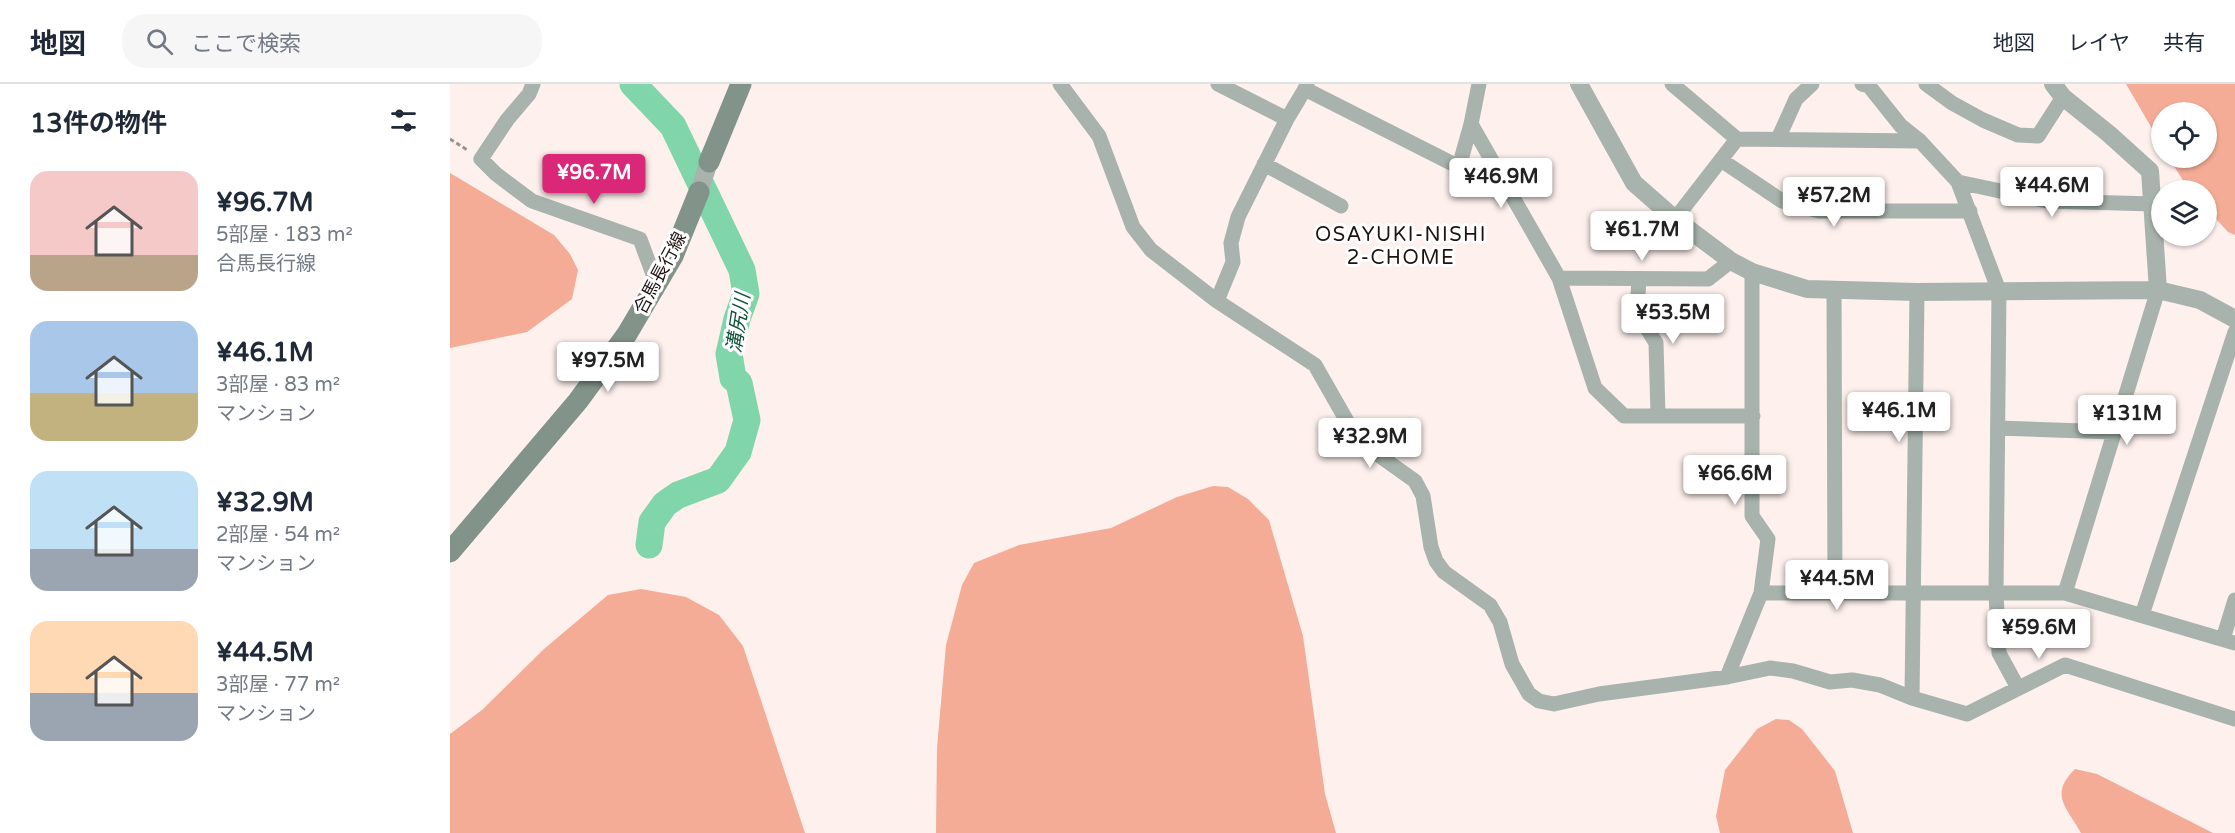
<!DOCTYPE html>
<html lang="ja">
<head>
<meta charset="utf-8">
<style>
  :root { --surface:#fff; --page:#f6f6f7; --text:#1f2937; --muted:#747a83; --line:#e0e1e3; --accent:#db2777 }
  body { margin:0; font-family:"Varela Round","Noto Sans JP",sans-serif; background:var(--page); color:var(--text); height:100vh; display:flex; flex-direction:column; font-size:22px; white-space:nowrap }
  * { box-sizing:border-box; margin:0 }
  p { font-size:20px; color:var(--muted) }
  .icon { flex:none; width:33px; height:33px; fill:none; stroke:currentColor; stroke-width:2; stroke-linecap:round; stroke-linejoin:round }
  .map { position:relative; flex:1; overflow:hidden }
  .sheet { display:flex; flex-direction:column; background:var(--surface); width:450px }
  .sheet>* { flex:none }
  .buttons { position:absolute; left:1701px; top:18px; display:grid; gap:12px }
  .buttons a { display:grid; place-items:center; width:66px; height:66px; border-radius:50%; background:var(--surface); box-shadow:0 2px 4px #0004; font-size:30px }
  .price { position:absolute; translate:-50% -51px; padding:0 14px; border-radius:6px; background:#fff; color:#222; font-size:20px; line-height:39px; filter:drop-shadow(0 2px 3px #0008) }
  .price::after { content:''; position:absolute; left:50%; top:36px; width:18px; height:14px; margin-left:-9px; background:inherit; clip-path:polygon(0 0,100% 0,50% 100%) }
  .price.on { background:var(--accent); color:#fff }
  ul { padding:0; list-style:none }
  li { display:flex; align-items:center; gap:18px; height:150px; padding:0 30px }
  li span { display:grid; place-items:center; flex:none; width:168px; height:120px; border-radius:18px; color:#555 }
  li>.icon { margin-inline-start:auto }
  span .icon { width:72px; height:72px; fill:#fffc; stroke-width:1 }
  li b { font-size:26px }
  h2 { display:flex; justify-content:space-between; align-items:center; height:72px; padding:0 30px; font-size:26px }
  header { display:flex; align-items:center; gap:36px; box-sizing:border-box; height:84px; padding:0 30px; background:var(--surface); border-bottom:2px solid var(--line) }
  header strong { font-size:28px }
  nav { display:flex; gap:33px; margin-inline-start:auto; font-size:21px }
  .search { width:420px; height:54px; background:var(--page); display:flex; align-items:center; gap:15px; box-sizing:border-box; padding:0 21px; border-radius:24px; color:var(--muted); font-size:22px }
  main { display:flex; flex:1; min-height:0 }
  .map>svg:first-child { display:block }
  .green { fill:#f4ac97 }
  .lines { fill:none; stroke-linecap:round; stroke-linejoin:round }
  .river { stroke:#81d5aa; stroke-width:27 }
  .path { stroke:#9c908d; stroke-width:3; stroke-dasharray:4.5 3; stroke-linecap:butt }
  .minor { stroke:#a7b3ac; stroke-width:15 }
  .tertiary { stroke:#a7b3ac; stroke-width:18 }
  .secondary { stroke:#829389; stroke-width:21 }
  .labels { text-anchor:middle; stroke-width:6; stroke-linejoin:round; paint-order:stroke }
  .street-label { font-size:18px; fill:#1d1210; stroke:#fff }
  .neighbourhood-label { font-size:20px; letter-spacing:1.5px; fill:#1d1210; stroke:#fff }
  .water-label { font-size:20px; font-style:italic; fill:#125439; stroke:#fff }
</style>
</head>
<body>
<header>
<strong>地図</strong>
<div class="search"><svg class="icon" aria-label="search" viewBox="0 0 24 24"><circle cx="10" cy="10" r="6"/><path d="M15 15l6 6"/></svg>ここで検索</div>
<nav><a>地図</a><a>レイヤ</a><a>共有</a></nav>
</header>
<main>
<section class="sheet">
<h2>13件の物件<svg class="icon" aria-label="filters" viewBox="0 0 24 24"><path d="M4 7h16M4 17h16"/><circle cx="9" cy="7" r="2"/><circle cx="15" cy="17" r="2"/></svg></h2>
<ul>
<li><span style="background:linear-gradient(#f6c9c9 70%,#b9a48a 0)"><svg class="icon" aria-label="home" viewBox="0 0 24 24"><path d="M3 11l9-7 9 7M6 9v11h12V9"/></svg></span><div><b>¥96.7M</b><p>5部屋 · 183 m²</p><p>合馬長行線</p></div></li>
<li><span style="background:linear-gradient(#a9c7e8 60%,#c2b280 0)"><svg class="icon" aria-label="home" viewBox="0 0 24 24"><path d="M3 11l9-7 9 7M6 9v11h12V9"/></svg></span><div><b>¥46.1M</b><p>3部屋 · 83 m²</p><p>マンション</p></div></li>
<li><span style="background:linear-gradient(#bfe0f5 65%,#9aa5b1 0)"><svg class="icon" aria-label="home" viewBox="0 0 24 24"><path d="M3 11l9-7 9 7M6 9v11h12V9"/></svg></span><div><b>¥32.9M</b><p>2部屋 · 54 m²</p><p>マンション</p></div></li>
<li><span style="background:linear-gradient(#ffd9b3 60%,#9aa5b1 0)"><svg class="icon" aria-label="home" viewBox="0 0 24 24"><path d="M3 11l9-7 9 7M6 9v11h12V9"/></svg></span><div><b>¥44.5M</b><p>3部屋 · 77 m²</p><p>マンション</p></div></li>
</ul>
</section>
<div class="map">
<svg width="1785" height="749" viewBox="0 0 1785 749">
  <rect width="100%" height="100%" fill="#fdf0ed"/>
  <path class="green" d="M1676 0H1785V151L1778 148 1757 125 1756 106H1739L1719 74H1756V28H1712L1711 60Z
    M0 89 104 151 120 170 128 186 122 215 77 248 0 264Z
    M763 402 778 403 798 415 819 436 853 552 875 710 886 749H486L487 664 496 561 512 501 524 479 569 461 661 444 727 413Z
    M191 505 236 513 269 531 293 562 355 749H0V650L32 626 94 565 158 511Z
    M1326 635 1339 636 1352 645 1385 687 1403 749H1270L1266 732 1275 686 1307 645Z
    M1625 685 1647 690 1763 749H1631C1616 722 1599 711 1625 685Z"/>
  <g class="lines">
    <path class="river" d="M183 0 223 42 292 186 296 210 287 235 279 270 283 294 289 299 297 336 288 368 268 396 228 411 215 420 202 438 199 461"/>
    <path class="path" d="M0 55 19 67"/>
    <path class="minor" d="M83 0 79 10 57 36 31 75 46 90 82 117 190 155 207 201
      M610 0 649 52 683 143 701 166 767 217 865 281 902 346 927 370 965 397 973 412 981 463 986 477 994 488 1040 521 1050 538 1062 580 1079 610 1089 617 1104 620 1149 610 1277 593 1320 584 1343 587 1380 598 1402 596 1430 601 1462 614
      M768 0 837 35 855 5
      M857 0 855 5 1009 83 1021 40 1029 0
      M1222 0 1287 55 1470 57 1508 98 1549 207 1546 509 1549 569 1568 604
      M1412 0 1419 2 1451 42 1470 57
      M1476 0 1502 19 1533 36 1568 51 1588 52 1613 13
      M1021 40 1109 194 1145 304 1174 332H1303
      M1328 55 1346 15 1362 0
      M1271 76 1332 117 1369 127H1520
      M814 80 891 122
      M1508 98 1597 117 1703 120
      M1225 135 1287 55
      M1109 194 1258 195 1281 177
      M1189 195 1187 228 1206 259 1208 331
      M1384 205 1385 510
      M1467 208 1462 614 1517 630 1615 581 1785 635
      M767 217 783 178 781 159 788 133 837 35
      M1548 344 1664 348
      M1311 509H1615L1785 559
      M1615 509 1708 206
      M1692 531 1785 248
      M1773 555 1785 516
      M1277 593 1311 509 1318 455 1302 432V188"/>
    <path class="tertiary" d="M1129 0 1184 99 1225 135 1281 177 1302 188 1357 205 1467 208 1708 206 1750 216 1785 235
      M1603 0 1613 13 1659 50 1700 87 1708 206
      M249 108 259 78"/>
    <path class="secondary" d="M259 78 291 0
      M0 468 128 317 177 250 223 172 249 108"/>
  </g>
  <g class="labels">
    <g class="street-label">
      <text transform="translate(210 189) rotate(-62)" y="6">合馬長行線</text>
    </g>
    <g class="neighbourhood-label">
      <text x="951" y="157">OSAYUKI-NISHI<tspan x="951" dy="23">2-CHOME</tspan></text>
    </g>
    <g class="water-label">
      <text transform="translate(288 239) rotate(-81)" y="7">溝尻川</text>
    </g>
  </g>
</svg>
<div class="buttons">
<a><svg class="icon" aria-label="locate" viewBox="0 0 24 24"><circle cx="12" cy="12" r="6"/><path d="M12 2v4M12 18v4M2 12h4M18 12h4"/></svg></a>
<a><svg class="icon" aria-label="layers" viewBox="0 0 24 24"><path d="M12 4l9 5-9 5-9-5zM3 14l9 5 9-5"/></svg></a>
</div>
<b class="price on" style="left:144px;top:121px">¥96.7M</b>
<b class="price" style="left:1051px;top:125px">¥46.9M</b>
<b class="price" style="left:1602px;top:134px">¥44.6M</b>
<b class="price" style="left:1384px;top:144px">¥57.2M</b>
<b class="price" style="left:1192px;top:178px">¥61.7M</b>
<b class="price" style="left:1223px;top:261px">¥53.5M</b>
<b class="price" style="left:158px;top:309px">¥97.5M</b>
<b class="price" style="left:1449px;top:359px">¥46.1M</b>
<b class="price" style="left:1677px;top:362px">¥131M</b>
<b class="price" style="left:920px;top:385px">¥32.9M</b>
<b class="price" style="left:1285px;top:422px">¥66.6M</b>
<b class="price" style="left:1387px;top:527px">¥44.5M</b>
<b class="price" style="left:1589px;top:576px">¥59.6M</b>
</div>
</main>
</body>
</html>
